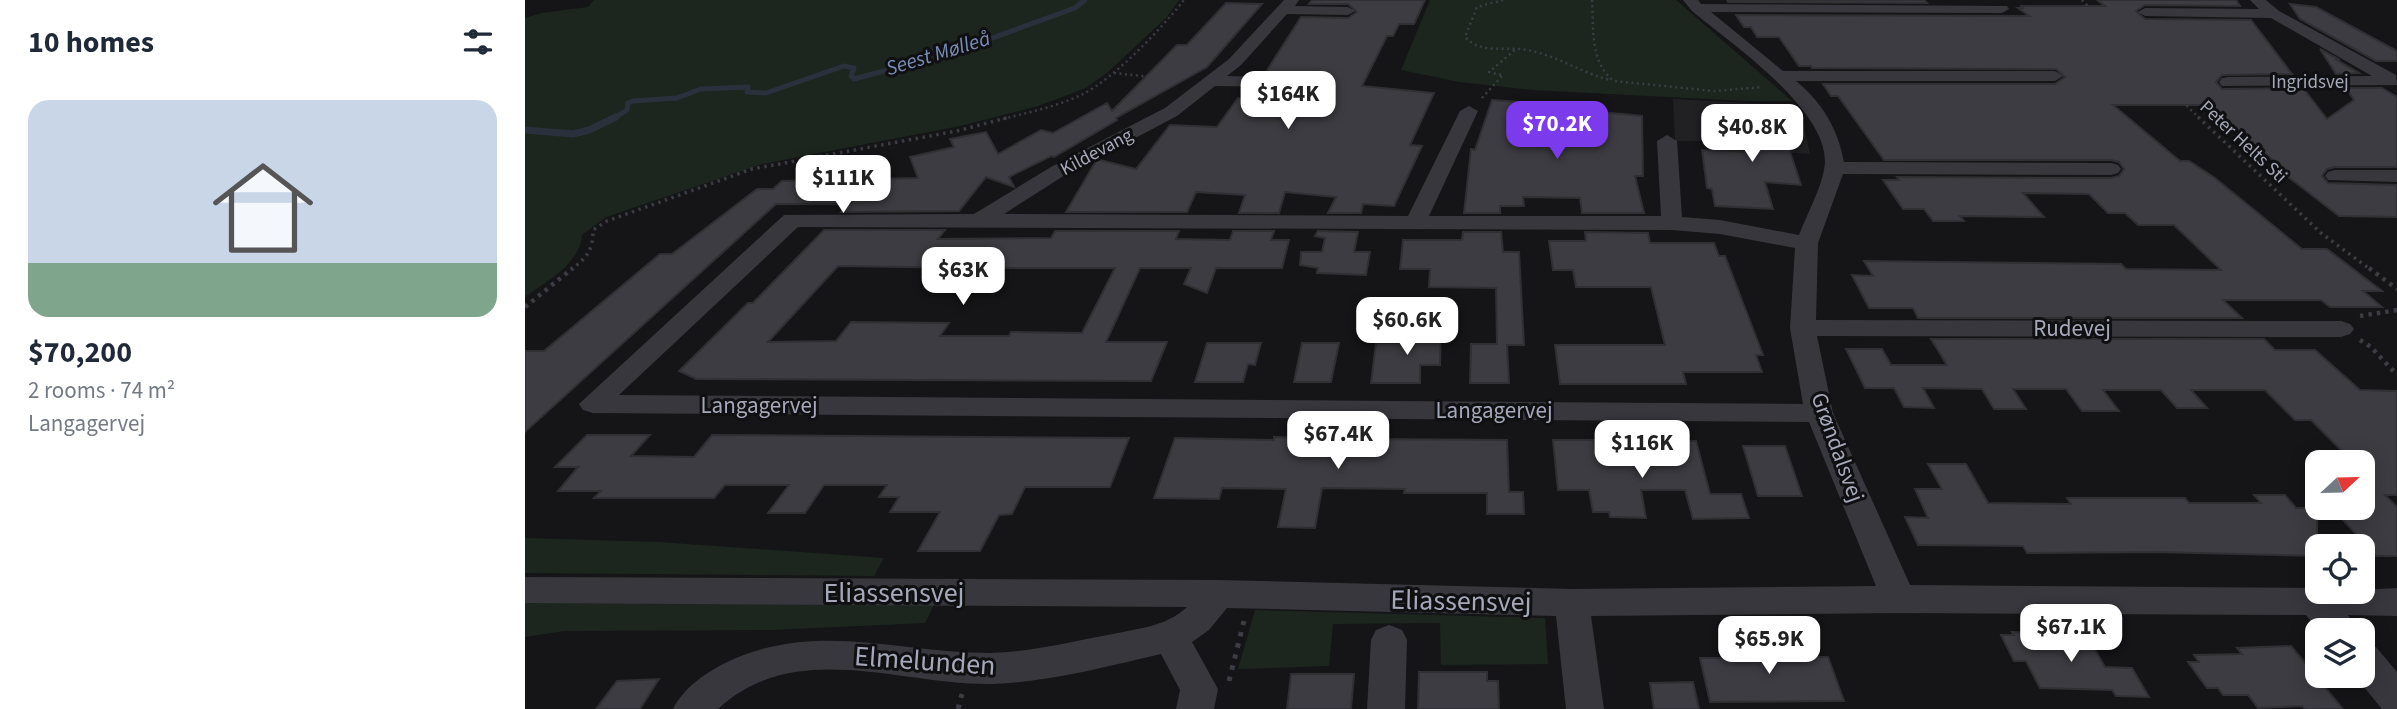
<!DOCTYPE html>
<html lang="en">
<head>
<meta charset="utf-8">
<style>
  :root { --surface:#fff; --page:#f2f2f3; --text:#1f2937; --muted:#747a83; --accent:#7c3aed }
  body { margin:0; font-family:"Source Sans 3",sans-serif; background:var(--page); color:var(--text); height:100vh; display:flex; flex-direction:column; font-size:26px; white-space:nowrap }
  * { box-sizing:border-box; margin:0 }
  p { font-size:23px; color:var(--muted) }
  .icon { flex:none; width:38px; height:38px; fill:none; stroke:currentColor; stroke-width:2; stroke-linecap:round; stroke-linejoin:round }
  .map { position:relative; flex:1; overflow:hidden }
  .panel { display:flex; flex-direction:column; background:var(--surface); width:525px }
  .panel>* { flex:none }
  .needle { width:46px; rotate:68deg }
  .fabs { position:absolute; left:1780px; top:450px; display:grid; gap:14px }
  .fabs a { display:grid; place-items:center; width:70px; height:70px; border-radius:14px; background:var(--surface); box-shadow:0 4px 18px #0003; font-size:35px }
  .price { position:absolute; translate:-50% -60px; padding:0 16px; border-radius:14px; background:#fff; color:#222; font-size:23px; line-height:46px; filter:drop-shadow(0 2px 4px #0008) }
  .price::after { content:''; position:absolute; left:50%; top:42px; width:21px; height:16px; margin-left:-10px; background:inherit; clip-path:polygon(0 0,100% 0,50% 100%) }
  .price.selected { background:var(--accent); color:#fff }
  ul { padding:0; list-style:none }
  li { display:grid; align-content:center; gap:14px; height:371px; padding:0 28px }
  li span { display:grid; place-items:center; height:217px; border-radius:21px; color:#555 }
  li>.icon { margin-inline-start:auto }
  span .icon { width:126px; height:126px; fill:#fffc; stroke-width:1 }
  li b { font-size:30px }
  h2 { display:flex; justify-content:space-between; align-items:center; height:84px; padding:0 28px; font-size:30px }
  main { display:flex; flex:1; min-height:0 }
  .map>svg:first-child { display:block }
  .built { fill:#212124 }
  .green { fill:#1c261f }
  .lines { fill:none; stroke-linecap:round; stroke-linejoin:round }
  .stream-far1 { stroke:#2a313c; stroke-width:5 }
  .stream { stroke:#2a313c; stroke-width:7 }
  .building { fill:#3c3c42; stroke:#302f33; stroke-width:2; fill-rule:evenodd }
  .path-far3 { stroke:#3b3c44; stroke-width:2.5; stroke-dasharray:2 3.5; stroke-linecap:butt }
  .path-far2 { stroke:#3b3c44; stroke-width:3.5; stroke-dasharray:2.5 4.5; stroke-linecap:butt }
  .path-far1 { stroke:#3b3c44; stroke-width:4.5; stroke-dasharray:3.5 5; stroke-linecap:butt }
  .path { stroke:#3b3c44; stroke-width:5; stroke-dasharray:4.5 7; stroke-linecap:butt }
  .minor { fill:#38373e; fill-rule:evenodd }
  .labels { text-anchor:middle; stroke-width:6; stroke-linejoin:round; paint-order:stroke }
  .far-street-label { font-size:19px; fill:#a5a8b9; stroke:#101012 }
  .far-water-label { font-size:21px; font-style:italic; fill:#798eb7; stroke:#101012 }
  .street-label { font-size:23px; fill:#a5a8b9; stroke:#101012 }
  .near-street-label { font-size:28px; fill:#a5a8b9; stroke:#101012 }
</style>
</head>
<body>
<main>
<section class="panel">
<h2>10 homes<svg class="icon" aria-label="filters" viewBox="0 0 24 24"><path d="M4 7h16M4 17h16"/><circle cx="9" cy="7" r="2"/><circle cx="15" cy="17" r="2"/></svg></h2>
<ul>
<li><span style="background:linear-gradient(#c9d6e8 75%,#7fa58c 0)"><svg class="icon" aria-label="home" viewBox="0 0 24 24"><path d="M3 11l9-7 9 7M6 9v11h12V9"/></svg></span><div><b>$70,200</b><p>2 rooms · 74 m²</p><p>Langagervej</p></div></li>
</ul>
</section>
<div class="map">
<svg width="1872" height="709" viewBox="0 0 1872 709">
  <rect width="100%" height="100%" fill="#151517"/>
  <path class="built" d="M1148 99 1267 105 1279 126 1285 154 1187 149 1184 141H1150Z"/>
  <path class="green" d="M69 0H654L642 17 583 72 561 88 513 106 435 126 237 164 81 217 57 235C55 264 22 281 0 297V18L17 13 63 7Z
    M905 0H1151L1267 101H1220L1008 90 934 82 876 70Z
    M0 538 134 542 359 558 349 576 0 573Z
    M0 601 410 603 400 623 246 630 39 631 0 637Z
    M730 610 1020 618 1023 664 916 665 915 623 808 624 804 666 713 669Z"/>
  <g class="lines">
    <path class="stream-far1" d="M88 119 102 110 103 103 108 101 152 98 176 89 223 87 222 92 241 93 319 66 329 68 326 76 329 79 363 70 415 48 451 44 550 8 560 0"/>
    <path class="stream" d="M0 130 48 134 64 130 91 117"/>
  </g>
  <path class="building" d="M787 0H900L889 24H874L868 36H862L837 86 909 93 885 145 897 146 869 206 838 204 836 213H803L811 197 760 192 754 213H714L720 195 671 192 662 212H541L571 161 575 160 611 169 645 125 692 127 713 98 723 99 729 89H772L776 83 770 76 739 75 776 17 823 18 832 12 823 4H784Z
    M1202 0H1399L1402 3 1203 2Z
    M1572 0H1711L1715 6 1620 5 1611 11 1620 19 1726 20 1767 74 1697 75 1691 82 1697 89 1778 88 1802 119 1829 100 1821 88H1857L1872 97V167H1810L1802 169 1797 176 1803 183 1872 185V217L1814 216 1745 163H1752L1674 105H1588L1655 161H1664L1690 178 1777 249H1802L1857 291H1838L1857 307H1805L1796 300H1698L1717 318H1393L1388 308H1344L1327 275 1348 276 1339 261 1596 264 1601 269 1696 270 1649 225H1613L1600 213H1583L1564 194 1498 193 1519 217 1435 216 1439 221H1408L1399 209H1378L1358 180H1374L1372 177 1586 178 1594 176 1599 169 1594 162 1586 160H1359L1313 96H1306L1298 84H1530L1540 77 1531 69 1287 68 1286 66H1274L1254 37H1232L1226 27H1219L1211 15 1504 16 1493 8H1499L1495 6H1580Z
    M701 3 737 4 682 67 591 118 592 120 529 157 526 156 484 177 489 187 461 177 434 211 316 212 324 204H251L0 432V351H19L135 254H147L232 189H248L257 181 393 178 385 157 429 147 425 139 461 132 473 154 516 130 528 133 582 103 587 111 652 45H662Z
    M1765 4 1791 7 1872 51V61H1851L1775 19Z
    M1795 49 1815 60H1812L1834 73 1811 74Z
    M967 100 995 102 990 119 1044 121 1045 109 1117 116 1118 176H1110L1119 213H1057L1055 198 998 197 999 206H975V213H939L946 149 950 150Z
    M1216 107 1251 109 1276 185 1240 182 1248 209 1190 206 1187 189 1182 188 1177 150 1228 152Z
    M299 230H420L413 239 526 238 530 231H654L651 239 705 240 708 231H749L746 240H764L757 268H691L682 293 659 284 666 268H615L581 342H642L626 381 171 379 154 371 223 303H228ZM313 266 443 268H590L557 333 486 332 484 336H415L424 323 326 322 311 341 243 342Z
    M793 231 833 232 829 252H845L841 275 792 273 793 268 775 265 776 252H797L800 238 790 236Z
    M938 232H976L978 252H994L999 345H982L984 383H945L946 344H972L971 288 904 287 905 269H875L878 240H937Z
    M1060 232 1123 233 1125 243H1189L1194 256H1200L1238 355H1231L1237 372H1158L1161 384H1035L1030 345H1140L1126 287H1051L1048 270H1028L1024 241H1061Z
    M916 325 915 365H895V383H846L851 343H890L891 326Z
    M1406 339H1739L1750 350H1790L1835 390 1872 391V495H1860L1872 507V556H1851L1807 508H1838V462H1828L1786 420H1770L1740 390H1666L1682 408H1652L1636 390H1578L1594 411H1557L1541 389H1488L1501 409H1469L1457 389 1398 388 1409 408 1379 407 1369 388H1340L1321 349H1357L1366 365H1422Z
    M682 343H736L730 365 723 364 718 382H670Z
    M777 343H814L806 382H769Z
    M62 435H125L106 456 169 457 187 435 604 438 585 487H500L487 514 474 515 455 551H393L415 512H365L374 497H354L362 485H299L280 513H243L264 485H200L189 498H69L76 491H33L53 467H30Z
    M749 437 795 438 792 454 837 455 839 439 982 440 984 492H998L999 514H962V493H879L880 489 797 488 790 528 753 527 761 489 697 488 694 499 629 498 650 438 749 440Z
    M1028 440H1069L1071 459H1135L1131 441H1171L1185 494H1216L1224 518 1168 519 1160 490H1116L1121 518 1085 517 1084 512H1068L1064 490H1033Z
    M1218 446H1260L1277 496H1233Z
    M1403 464H1441L1463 503 1546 504 1542 498H1660L1664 503H1736L1729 495H1760L1771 508H1792V556L1633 552 1502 553 1498 546 1393 545 1380 517 1403 518 1390 489H1417Z
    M1487 632 1561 634 1580 667 1607 668 1624 697 1591 696 1587 690 1515 688 1501 661H1489L1476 635H1489Z
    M1211 640H1248L1253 657H1303L1319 701 1185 702 1175 658H1215Z
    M1766 646 1818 709H1780L1777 706 1733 708 1723 695H1698L1693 688H1682L1663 662H1674L1669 655 1717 654 1712 648Z
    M894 672H962V681H973L974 709H893Z
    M766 674H829L826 709H762Z
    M134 679 115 709H71L92 681Z
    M1168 682 1174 709H1129L1125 683Z"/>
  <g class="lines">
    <path class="path-far3" d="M978 0 952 7 940 37C957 55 981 46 1002 50 1031 55 1056 73 1085 80
      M1067 0C1069 28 1064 62 1089 81L1189 91 1238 87
      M1557 0 1675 119
      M589 73 653 80
      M976 75 964 72 990 50
      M957 98 977 76
      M478 119C504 112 531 107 556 95 589 79 636 29 659 0"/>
    <path class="path-far2" d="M1673 117 1796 233 1846 270
      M46 270C62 257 68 251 68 230L82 221 227 169 432 131 485 117"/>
    <path class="path-far1" d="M1844 268 1872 289
      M0 307 48 268
      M1835 316 1872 310
      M1835 340 1846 347 1872 375"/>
    <path class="path" d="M704 681 719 621
      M433 709 437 694"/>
    <path class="minor" d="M759 0H774L770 6 823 7 830 11 823 15 762 14 716 65 702 76 764 78 770 79 773 83 770 87 690 86 652 116 540 175 479 214 883 216 935 111 944 106 953 111 904 216H1136L1132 141 1142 135 1152 141 1157 217 1195 220 1274 235C1282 214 1295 191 1299 170 1311 114 1205 43 1167 11L1158 0H1173L1176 4 1482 6 1484 9 1477 13 1186 12 1258 71H1530L1538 76 1530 81H1271C1297 102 1313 129 1319 162L1586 163 1593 165 1596 169 1593 173 1586 175 1318 174 1293 243 1291 320 1816 321 1825 324 1829 329 1825 334 1816 337 1292 336 1308 413 1385 585 1792 588V592L1872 588V616L1823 615 1832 630H1793L1781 615 1374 613 1066 616 1079 709H1041L1031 616 702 608 684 630 667 642 693 689 689 709H651L655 690 636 654C584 666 523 682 469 684 376 686 271 637 193 709H148C158 689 179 674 198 664 288 619 373 653 466 653 507 652 548 641 588 634 615 628 640 627 662 607L0 603V577L693 580 1047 589 1351 586 1284 422 68 413 58 410 54 404 259 215 449 214 526 167 640 108 704 59ZM273 227 1147 230 1195 234 1270 248 1265 328 1278 404 94 395Z
      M1725 0H1741L1754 11 1871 75 1872 85 1697 86 1694 82 1697 78 1703 77 1847 76 1746 18 1620 16 1613 12 1620 8 1734 9Z
      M1810 170H1872V182L1803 180 1800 176 1803 172Z
      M864 625 877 630 882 640 880 709H842L846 640 851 630Z
      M1838 643 1851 647 1872 672V709H1857L1830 676H1838Z"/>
  </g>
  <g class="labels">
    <g class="far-street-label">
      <text x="1785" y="88">Ingridsvej</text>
      <text transform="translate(1719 141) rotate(43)" y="7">Peter Helts Sti</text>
      <text transform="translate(571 151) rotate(-28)" y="7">Kildevang</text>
    </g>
    <g class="far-water-label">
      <text transform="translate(413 53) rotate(-17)" y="7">Seest Mølleå</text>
    </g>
    <g class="street-label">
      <text x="1547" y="336">Rudevej</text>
      <text x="234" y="413">Langagervej</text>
      <text x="969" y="418">Langagervej</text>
      <text transform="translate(1313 447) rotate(70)" y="8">Grøndalsvej</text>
    </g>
    <g class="near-street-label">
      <text x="369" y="602">Eliassensvej</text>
      <text transform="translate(936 600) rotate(1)" y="10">Eliassensvej</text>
      <text transform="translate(400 660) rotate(4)" y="10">Elmelunden</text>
    </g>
  </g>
</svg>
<div class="fabs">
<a><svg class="needle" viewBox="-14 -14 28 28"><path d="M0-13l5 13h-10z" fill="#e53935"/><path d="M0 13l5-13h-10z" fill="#747a83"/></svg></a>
<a><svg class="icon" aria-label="locate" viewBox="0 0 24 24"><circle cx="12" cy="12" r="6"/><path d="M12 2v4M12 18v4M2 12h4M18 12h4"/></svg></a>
<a><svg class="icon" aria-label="layers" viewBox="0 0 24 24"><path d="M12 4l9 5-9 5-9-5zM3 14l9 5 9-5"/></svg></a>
</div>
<b class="price" style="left:763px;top:131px">$164K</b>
<b class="price selected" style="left:1032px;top:161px">$70.2K</b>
<b class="price" style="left:1227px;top:164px">$40.8K</b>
<b class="price" style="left:318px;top:215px">$111K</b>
<b class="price" style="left:438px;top:307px">$63K</b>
<b class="price" style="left:882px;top:357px">$60.6K</b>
<b class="price" style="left:813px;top:471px">$67.4K</b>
<b class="price" style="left:1117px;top:480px">$116K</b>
<b class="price" style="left:1546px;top:664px">$67.1K</b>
<b class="price" style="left:1244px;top:676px">$65.9K</b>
</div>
</main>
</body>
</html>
